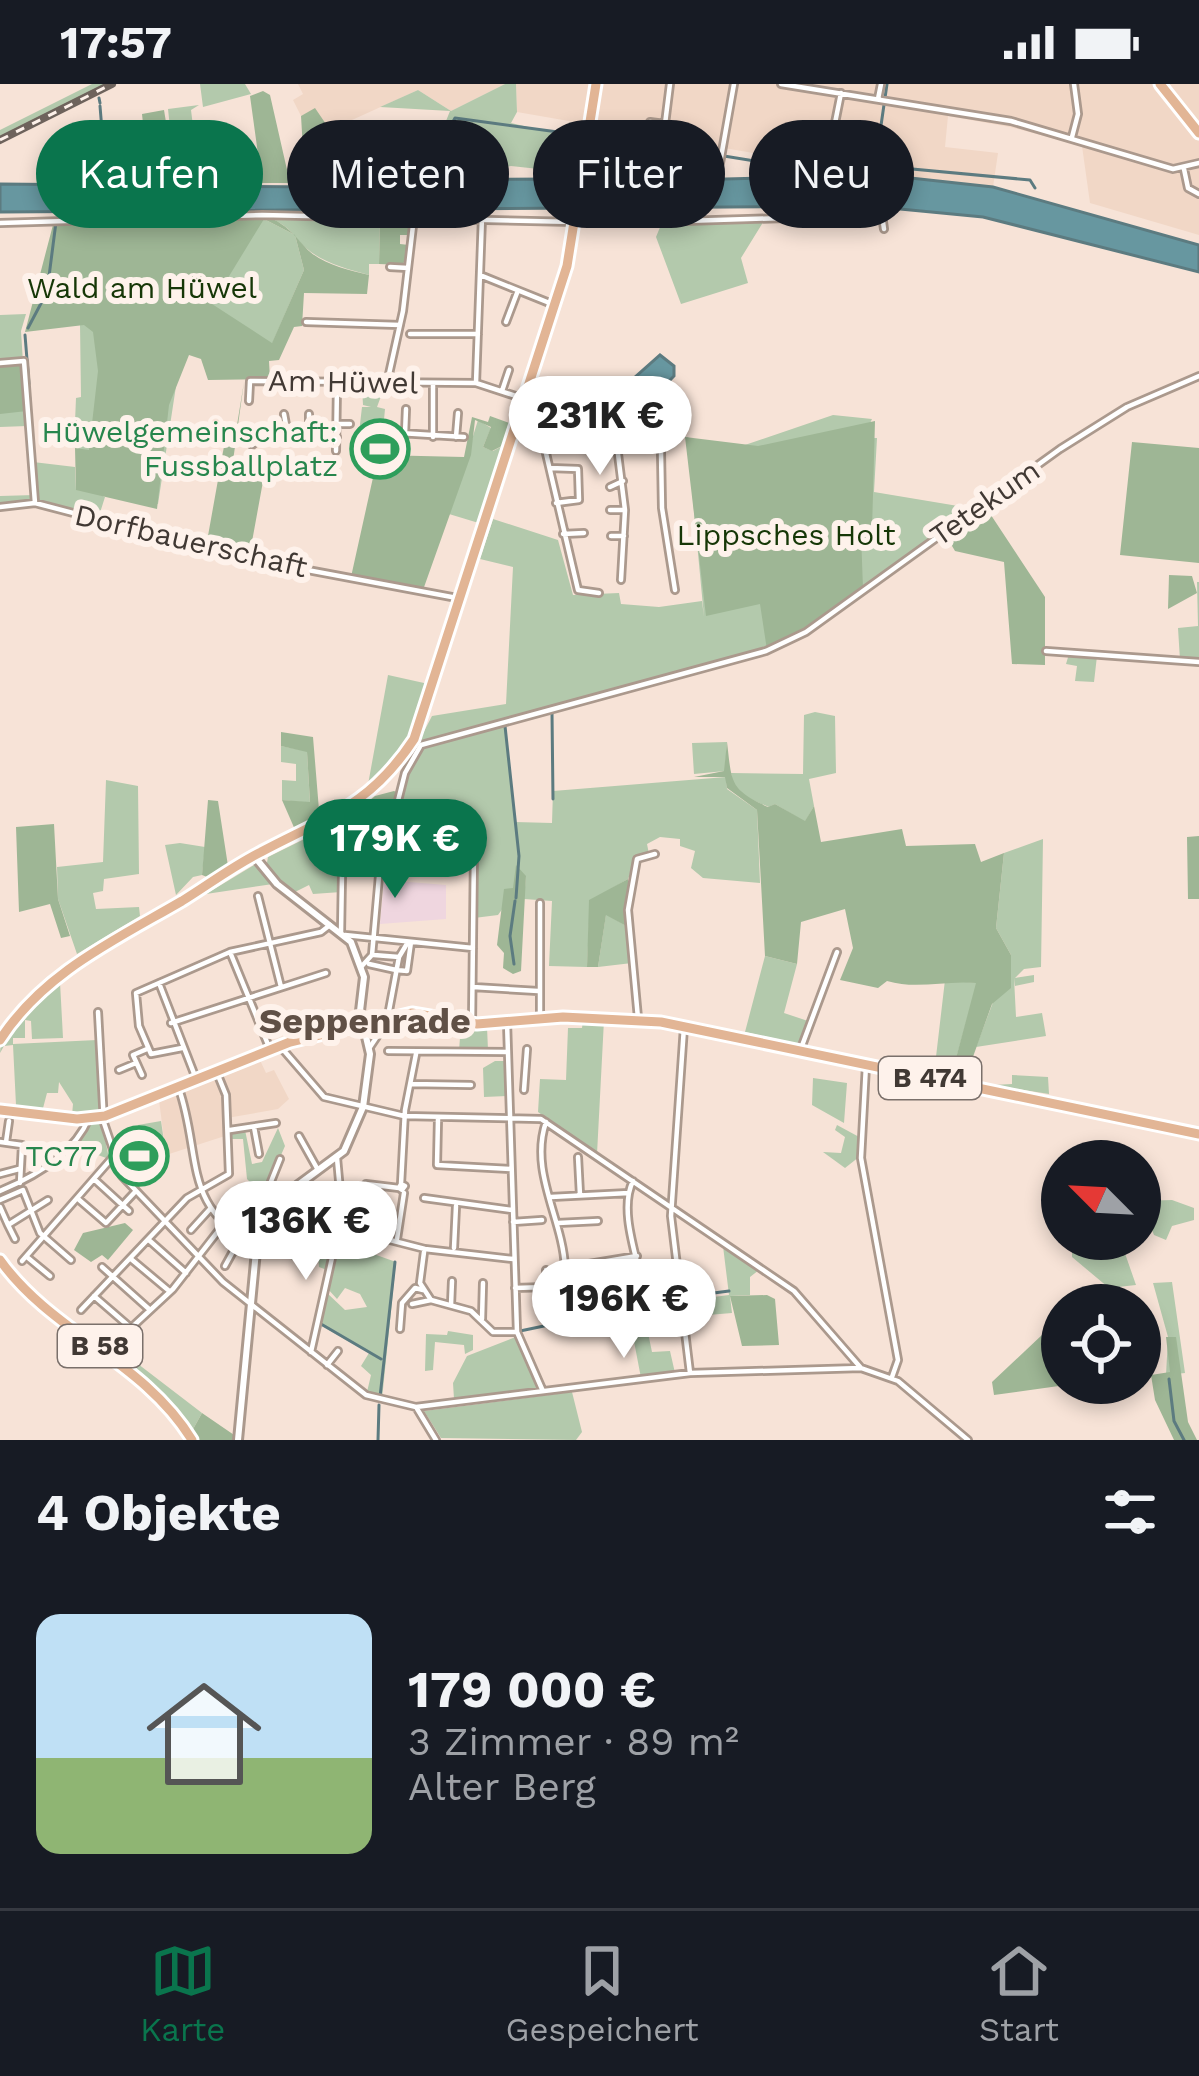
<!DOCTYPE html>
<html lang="de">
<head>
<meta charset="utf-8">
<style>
  :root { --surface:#171b24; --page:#242831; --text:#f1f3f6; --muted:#9ea1a6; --line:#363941; --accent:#0a754d }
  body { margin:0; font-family:"Work Sans",sans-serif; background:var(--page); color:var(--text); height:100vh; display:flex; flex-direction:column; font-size:45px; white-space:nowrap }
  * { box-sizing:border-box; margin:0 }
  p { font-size:39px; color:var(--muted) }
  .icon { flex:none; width:66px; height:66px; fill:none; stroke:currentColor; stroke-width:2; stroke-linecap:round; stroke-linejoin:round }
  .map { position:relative; height:1356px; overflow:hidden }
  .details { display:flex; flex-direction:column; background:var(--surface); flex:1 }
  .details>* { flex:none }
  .top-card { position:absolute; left:36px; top:36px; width:1128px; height:108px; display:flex; gap:24px }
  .needle { width:78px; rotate:294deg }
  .fabs { position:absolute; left:1041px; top:1056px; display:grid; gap:24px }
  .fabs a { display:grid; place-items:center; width:120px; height:120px; border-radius:50%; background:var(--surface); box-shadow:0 6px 18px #0003; font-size:60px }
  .price { position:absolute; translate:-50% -102px; padding:0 27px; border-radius:42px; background:#fff; color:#222; font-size:39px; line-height:78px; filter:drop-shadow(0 3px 6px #0008) }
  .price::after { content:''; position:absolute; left:50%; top:72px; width:36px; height:27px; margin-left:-18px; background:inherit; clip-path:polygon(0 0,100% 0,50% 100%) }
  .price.current { background:var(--accent); color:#fff }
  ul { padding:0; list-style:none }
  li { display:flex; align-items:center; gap:36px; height:300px; padding:0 36px }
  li+li { border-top:3px solid var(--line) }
  li span { display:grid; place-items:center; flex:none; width:336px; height:240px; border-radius:24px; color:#555 }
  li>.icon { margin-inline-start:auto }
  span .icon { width:144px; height:144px; fill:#fffc; stroke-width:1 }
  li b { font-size:51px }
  h2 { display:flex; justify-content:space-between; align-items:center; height:144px; padding:0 36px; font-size:51px }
  .tag { padding:0 42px; border-radius:54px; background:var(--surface); box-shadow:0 6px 18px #0003; font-size:42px; line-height:108px }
  .tag.current { background:var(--accent); color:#fff }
  .status { display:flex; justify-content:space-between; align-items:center; height:84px; padding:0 60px; background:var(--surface); direction:ltr }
  .status svg { height:33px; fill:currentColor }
  .dock { display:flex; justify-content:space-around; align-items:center; height:168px; border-top:3px solid var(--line); background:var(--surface); font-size:33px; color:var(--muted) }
  .dock a { display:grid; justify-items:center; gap:6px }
  .dock .current { color:var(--accent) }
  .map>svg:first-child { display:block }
  .built { fill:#f1d7c6 }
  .education { fill:#efd6df }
  .green { fill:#b3c9ac }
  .forest { fill:#9eb695; fill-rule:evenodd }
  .water { fill:#6797a0; stroke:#5c7b80; stroke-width:3 }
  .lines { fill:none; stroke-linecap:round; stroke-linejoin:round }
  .stream { stroke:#5c7b80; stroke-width:3 }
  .minor-casing { stroke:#ab998d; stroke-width:10 }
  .tertiary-casing { stroke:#ab998d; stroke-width:12 }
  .primary-casing { stroke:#fff; stroke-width:15 }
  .minor { stroke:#fff; stroke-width:4.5 }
  .tertiary { stroke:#fff; stroke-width:6 }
  .primary { stroke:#e2b595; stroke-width:9 }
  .rail-casing { stroke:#6e635c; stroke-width:8 }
  .rail { stroke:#fef2eb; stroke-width:3; stroke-dasharray:9; stroke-linecap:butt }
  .labels { text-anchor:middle; stroke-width:12; stroke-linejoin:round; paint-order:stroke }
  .shield { fill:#fef2eb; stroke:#7a706b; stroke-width:3 }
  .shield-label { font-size:27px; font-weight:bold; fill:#413934 }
  .park-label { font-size:30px; fill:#163707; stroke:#fef2eb }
  .street-label { font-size:30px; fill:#413934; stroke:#fef2eb }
  .leisure-label { font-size:30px; fill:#27864d; stroke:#fef2eb; text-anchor:end }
  .quarter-label { font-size:36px; font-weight:bold; fill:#605046; stroke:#fef2eb }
</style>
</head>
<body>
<div class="status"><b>17:57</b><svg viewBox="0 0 49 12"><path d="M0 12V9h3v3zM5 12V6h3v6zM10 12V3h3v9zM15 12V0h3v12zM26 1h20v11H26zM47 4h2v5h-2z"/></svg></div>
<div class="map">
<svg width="1199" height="1356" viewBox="0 0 1199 1356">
  <rect width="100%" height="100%" fill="#f7e3d7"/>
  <path class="built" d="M298 0H505L451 27 418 6 330 46 315 25 301 32 293 16 303 10Z
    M516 0H1199V151L1090 119 1082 62 1010 43 948 32 945 63 998 69 993 103 982 104 894 95 892 88 786 83 753 69 517 28Z
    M259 974 266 989 274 986 289 1015 278 1025 227 1034 228 1051 166 1071 159 1016Z"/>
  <path class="education" d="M384 796 446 801V835L380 840Z"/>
  <path class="green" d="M92 0H108L0 54V46Z
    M200 0H245L251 10 203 23Z
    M505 0H516L517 28 511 39 571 53 562 62 557 87 511 82 503 83V90L356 87H426L450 27 380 23 418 6 451 27Z
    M199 21 191 26 199 91 241 94 242 99H176L168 25Z
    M271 134 380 135 379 180H369V191C347 185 323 179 306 164 291 150 294 146 271 134Z
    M203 135H264L295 151 304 186 272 260 212 221 178 289 158 420 98 410 105 413 98 435 35 418 0 422V412L35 411 33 378 75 383 76 406H81L79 365 74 362 76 314 81 313 80 240Z
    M765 135 741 174 748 199 681 220 656 153 663 136Z
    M26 230 21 247 27 342 0 343V231Z
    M362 302 384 304 377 323 385 325 381 368 357 366 362 323H371L363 321Z
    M833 331 872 335 863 354H877L874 408 976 425 863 505 767 565 504 639 515 738 552 739 553 707 726 693 727 705 757 726 760 799 703 794 691 784 695 767 680 762V755L660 753 647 760 649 770 636 775 628 795 590 817 587 883 549 882 552 817 524 815 526 792 498 831 474 834 471 743 394 740 408 688 427 657H419L432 632 506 620 513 483 480 475 493 435 558 456 573 511 619 509 621 520 659 523 702 517 704 533 687 353 741 376 742 362Z
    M478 336 491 344 483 363 493 367 506 360 482 440 449 430Z
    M1197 498H1199V578L1180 576 1178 544 1198 542Z
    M1069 570 1097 572 1094 598 1075 597 1077 582 1066 580Z
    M388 591 433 601 406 664 367 706Z
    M815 628 835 632 836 689 809 695 814 722 805 738 775 720 769 723C750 715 733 710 731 689L803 690 804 631Z
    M727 658 725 687 694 690 692 659Z
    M281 662 307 667 310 719 282 716V696L296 697V680L281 678Z
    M106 696 138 702 139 790 104 795 103 807 93 809 96 825 139 823 140 832 77 870 58 815 57 783 103 778Z
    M337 739 341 808 313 810 309 801 293 809 266 784 268 773Z
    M1043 755 1041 883 1024 885 1015 894 1034 891V898L1015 902 1014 894 1016 933 1042 929 1046 952 976 963 1011 871 996 844 1004 769Z
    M180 759 205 763 202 791 193 793 176 811 165 761Z
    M254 781 273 800 206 810Z
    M606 830 628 843 632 879 598 883Z
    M765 872 797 880 784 929 808 937 800 960 745 948Z
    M83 877 86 879 60 898 63 954 32 955 31 937 25 936V954H13V960L97 956 100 1028 72 1031 73 1020 59 998 58 1009H47L42 1028 0 1024V1019L16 1021 13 961 4 962 0 969C1 934 58 899 83 877Z
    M945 896 977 899 951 993 934 990Z
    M583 936H604L597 1070 538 1028 540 995 566 996 568 944H582Z
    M461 940 487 943 488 966 459 967Z
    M495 977H506L507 1012 484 1013 483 984Z
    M1012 991 1048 993 1049 1010 993 1001 1012 1000Z
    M813 994 847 999 844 1039 812 1021Z
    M93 1037 102 1039 109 1075 73 1062Z
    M161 1037 166 1071 136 1106 114 1070 143 1060 138 1041Z
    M837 1041 861 1054 859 1073 845 1084 823 1068 841 1069 845 1053 835 1046Z
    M278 1044 285 1062 267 1103 257 1111 259 1107 247 1095 243 1055H232V1048L245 1046 252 1080 262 1078Z
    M1140 1117 1172 1116 1194 1124V1136L1172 1142 1166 1156 1154 1151Z
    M302 1155 332 1162 327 1186 319 1183 318 1171H304L302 1179 288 1174Z
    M1088 1155H1120L1136 1201 1109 1204 1072 1173V1157L1086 1160Z
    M337 1157 396 1178 382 1315 367 1308 371 1291 361 1282 369 1269 320 1241 326 1208 345 1226 367 1223 360 1210 345 1204 337 1215 327 1204Z
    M723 1162 759 1186 750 1193V1211L730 1212 732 1229 684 1233 683 1217 729 1211Z
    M1172 1198 1185 1289 1166 1291 1168 1253 1153 1199Z
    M662 1219 658 1241 647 1244 652 1268 670 1267 675 1289 641 1294 628 1226Z
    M448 1247 473 1251V1266L465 1270 464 1261 435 1258 433 1286 425 1287 426 1250 447 1251Z
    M518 1252 538 1304 454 1315 453 1299 467 1272Z
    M125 1270 202 1329 192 1347 166 1313 123 1274Z
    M572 1308 582 1348 576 1356 441 1354 424 1327Z"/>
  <path class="forest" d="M263 7 270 11 290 99H262L250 12Z
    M315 24 330 46 337 94 305 98 301 32Z
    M164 26 176 99 149 98 142 30Z
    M271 134C289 143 294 151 306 164 321 180 348 186 369 191L367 210 304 209 302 242 294 243 279 276 269 277 270 295 208 296 201 275 189 271 169 321 157 425 76 406 75 364 89 366 98 287 93 248 84 241 25 248 54 137ZM264 135 295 151 304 186 272 259 212 220Z
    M380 135H412L410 151H400V160L409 161 403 181 379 180Z
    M24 278 27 327 0 330V279Z
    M244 298 233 377 266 381 249 474 206 463 228 340 237 341Z
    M490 332 512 340 506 360 492 367 483 363 491 343 475 336 471 371 423 506 351 493 378 371 464 373 472 333 488 338Z
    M875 337 872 446 861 450 863 505 805 547 767 566 760 520 706 532 685 353 758 362Z
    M1132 358 1199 364V479L1120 471Z
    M985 422 1045 513V581L1012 580 1004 478 955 467 945 450Z
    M1169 491 1192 492 1197 509 1168 525Z
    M281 648 313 653 319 726 346 721 296 748 282 716 310 718 307 668 281 662Z
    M727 658C732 699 729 705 768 723L775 720 805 737 814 722 821 758 902 745 906 762 975 760 981 778 1004 769 996 844 1011 871V904L992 920 965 995 951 993 976 899C945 896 917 906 887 897L878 904 840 896 853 864 845 825 801 838 797 880 765 872 757 726 727 704 725 693H694L724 687Z
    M394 707 401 710 391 740 392 721H377L365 739 341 741 375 712Z
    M208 716 218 717 228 782 207 793 202 791Z
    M54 740 58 815 70 852 61 854 50 820 19 828 16 743Z
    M1199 752V815H1188L1187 753Z
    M516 781 526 792 521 887 513 890 503 884 504 869 497 861 504 805 513 804Z
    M628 795V843L606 831 598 883H587L589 816Z
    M125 1139 133 1146 108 1176 102 1171 91 1178 74 1166 83 1149Z
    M767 1211 775 1215 779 1261 742 1262 730 1212Z
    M1043 1250 1062 1267V1299L1073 1300 994 1311 992 1298Z
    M1166 1253H1176L1188 1338 1197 1356H1174L1155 1316 1151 1291 1170 1288Z
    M202 1329 237 1353V1356H198L192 1347Z"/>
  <path class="water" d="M629 75 649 97 883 91 993 103 1199 161V188L983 133 869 122 0 128V100L318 103 347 96 550 95 597 102 615 81Z
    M660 271 674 282V292L642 325 624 303Z"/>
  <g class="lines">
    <path class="stream" d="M887 0 876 76 880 82 1030 96 1035 104
      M99 14 100 19
      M599 54 717 71
      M724 72 816 87H862L876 76
      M435 84V70L455 34 580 51
      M57 87 58 81 105 83 100 22
      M441 130H482
      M28 244 47 208 56 138
      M25 251 29 300
      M29 306 30 318
      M30 322 34 375
      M552 629 553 715
      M505 642 519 772 516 814
      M514 880 510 852 515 817
      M302 1157 331 1163
      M683 1213 729 1207
      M321 1240 381 1275
      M520 1247 678 1214
      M1169 1295 1174 1337 1184 1356
      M380 1313 395 1178
      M378 1356 379 1321"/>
    <g class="minor-casing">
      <path id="minor" d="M781 0 1011 37 1173 85 1199 79
        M878 15 881 0
        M650 38 665 40 670 0
        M833 49 841 9
        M1072 53 1078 30 1074 0
        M587 64 664 74
        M720 79 734 0
        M1184 85 1188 104 1199 110
        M0 139 262 131 620 139 882 131 884 145
        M390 183 408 184
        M480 191 552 220
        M306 238 400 241
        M506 238 517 209
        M410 250H478
        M0 279 24 277 35 419
        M387 299 403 227 414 133
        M476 299 482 133
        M502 307 509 286
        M249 317 250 297 476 299 534 318 578 506 599 509
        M284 330 288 352 337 353
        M337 340H350
        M615 346 625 426 621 496
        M384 348 464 353
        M543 348H654L661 368 662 424 675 506
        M405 350 406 325
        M309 352V330
        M433 353V299
        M456 353 458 329
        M252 361 268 348 284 349
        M336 367 337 301
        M550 384 578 385 579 416 556 419
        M610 403 623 397
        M0 423 35 419 249 475 457 514
        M610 426H625
        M563 450 584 449
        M611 452H624
        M1046 567 1199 578
        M344 742 393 741
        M385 765 474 767 472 940
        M258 812 281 903
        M540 819V934
        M341 849 343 731
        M345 851 473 864
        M230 868 269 963
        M374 871 399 873
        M369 880 396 886
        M361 883 372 871 379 792 405 689 421 661 766 567 806 548 1060 365 1127 323 1199 292
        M396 886 407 887 411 858
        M159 899 195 992
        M473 903 538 907
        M98 928 104 1039 122 1092 223 1198 366 1311 416 1323 690 1289 861 1284 898 1297 968 1356
        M388 932 399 873 408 858
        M638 934 628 826 637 775 655 770
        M507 938 517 1248 542 1305
        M171 939 326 889
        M684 943 671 1132 690 1289
        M280 962 324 1013 404 1032 541 1035 794 1207 861 1284
        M370 963 386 939
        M182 964 151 970 139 942 136 909 230 868 321 848 330 841
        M388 967 508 968
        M800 967 837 868
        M866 981 861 1074 898 1276 892 1293
        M119 986 136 979
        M142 991 133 971 147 965
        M411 1000 471 1001
        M179 1005C202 1071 181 1126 258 1161
        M524 1006 527 965
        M438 1035 437 1081 511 1085
        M546 1038C529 1088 563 1135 565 1184L637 1172
        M254 1043 259 1070
        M230 1046 276 1039
        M299 1052 318 1086
        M0 1058 22 1061 20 1099
        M6 1058 9 1037
        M578 1073 580 1111
        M280 1075 268 1105 286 1118
        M0 1090 19 1085
        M94 1095 129 1127
        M366 1100 399 1104
        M401 1100 405 1026 416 970
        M401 1100 405 1102 402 1106 399 1104Z
        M0 1107C34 1093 74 1070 89 1034
        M551 1113 629 1109
        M77 1114 106 1139 134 1109
        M424 1114 512 1126
        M0 1116 23 1106 40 1149 71 1176
        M0 1123 8 1141 48 1116
        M513 1138 542 1136
        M558 1139 598 1137
        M8 1141 15 1155
        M339 1143 425 1165 513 1175
        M191 1146 210 1125
        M370 1149 373 1124
        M397 1155 404 1109
        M150 1157 186 1189
        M454 1164 456 1122
        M424 1168 420 1199 431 1216 471 1227 493 1248H517
        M27 1173 50 1192
        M131 1175 168 1206
        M22 1177 112 1074
        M225 1182 241 1153
        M102 1183 149 1225
        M579 1186 584 1212 642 1199C636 1170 619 1125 633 1097
        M547 1203 553 1228
        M515 1204 547 1203 546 1186
        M94 1212 131 1244 173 1205 233 1128 254 1113
        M412 1220 431 1216
        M451 1221 452 1197
        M81 1226 187 1114 229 1090 226 1011 217 989
        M482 1235 483 1199
        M400 1245 402 1219 415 1204 423 1206
        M311 1268 342 1129 337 1074
        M327 1281 338 1267
        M416 1323 436 1356"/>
    </g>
    <g class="tertiary-casing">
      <path id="tertiary" d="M238 1356 256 1167 298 1101 344 1067 363 1023 370 970 360 927 364 893 351 858 277 800 254 772"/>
    </g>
    <g class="primary-casing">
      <path id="primary" d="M1160 0 1199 49
        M0 956C43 889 115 856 182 817 208 801 233 782 261 768 327 733 370 722 414 655L567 182 596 0
        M0 1026 77 1035 105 1032 290 958 412 929 477 940 563 933 661 938 1199 1050
        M0 1176C52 1249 144 1277 192 1356"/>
    </g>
    <use href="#minor" class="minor"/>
    <use href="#tertiary" class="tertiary"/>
    <use href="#primary" class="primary"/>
    <g class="rail-casing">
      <path id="rail" d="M0 56 112 0"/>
    </g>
    <use href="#rail" class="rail"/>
  </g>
  <defs>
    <g id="stadium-ring" transform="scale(3)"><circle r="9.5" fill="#fef2eb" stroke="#2e9e5b" stroke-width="1.5"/><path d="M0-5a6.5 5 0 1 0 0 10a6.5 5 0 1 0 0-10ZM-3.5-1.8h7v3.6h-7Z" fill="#2e9e5b"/></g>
  </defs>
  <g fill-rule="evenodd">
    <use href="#stadium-ring" x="380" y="365"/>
    <use href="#stadium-ring" x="139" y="1072"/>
  </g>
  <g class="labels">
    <g class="shield">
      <rect x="879" y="973" width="102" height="42" rx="9"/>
      <rect x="58" y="1241" width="84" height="42" rx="9"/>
    </g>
    <g class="shield-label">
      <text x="930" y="1003">B 474</text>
      <text x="100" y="1271">B 58</text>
    </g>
    <g class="park-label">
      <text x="142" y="214">Wald am Hüwel</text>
      <text x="786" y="461">Lippsches Holt</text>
    </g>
    <g class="street-label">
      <text transform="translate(343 298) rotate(1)" y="10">Am Hüwel</text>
      <text transform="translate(985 419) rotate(-35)" y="10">Tetekum</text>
      <text transform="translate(191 457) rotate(13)" y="10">Dorfbauerschaft</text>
    </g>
    <g class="leisure-label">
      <text x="338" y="358">Hüwelgemeinschaft:<tspan x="338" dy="34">Fussballplatz</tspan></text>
      <text x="97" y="1082">TC77</text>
    </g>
    <g class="quarter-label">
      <text x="365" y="949">Seppenrade</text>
    </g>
  </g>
</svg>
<div class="fabs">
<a><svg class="needle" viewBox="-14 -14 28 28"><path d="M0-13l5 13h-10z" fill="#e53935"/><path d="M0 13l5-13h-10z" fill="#9ea1a6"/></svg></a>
<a><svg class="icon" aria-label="locate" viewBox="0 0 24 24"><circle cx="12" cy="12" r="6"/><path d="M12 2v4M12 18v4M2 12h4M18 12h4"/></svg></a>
</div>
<b class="price" style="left:600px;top:394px">231K €</b>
<b class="price current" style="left:395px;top:817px">179K €</b>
<b class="price" style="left:306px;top:1199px">136K €</b>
<b class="price" style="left:624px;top:1277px">196K €</b>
<div class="top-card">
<a class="tag current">Kaufen</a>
<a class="tag">Mieten</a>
<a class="tag">Filter</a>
<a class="tag">Neu</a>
</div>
</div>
<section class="details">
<h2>4 Objekte<svg class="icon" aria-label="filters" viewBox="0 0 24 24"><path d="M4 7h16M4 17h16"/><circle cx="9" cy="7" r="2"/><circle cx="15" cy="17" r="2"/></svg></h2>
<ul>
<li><span style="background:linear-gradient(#bfe0f5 60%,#8fb573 0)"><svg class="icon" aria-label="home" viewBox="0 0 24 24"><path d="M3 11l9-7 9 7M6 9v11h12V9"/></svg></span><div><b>179 000 €</b><p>3 Zimmer · 89 m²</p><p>Alter Berg</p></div></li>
</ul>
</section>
<nav class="dock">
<a class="current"><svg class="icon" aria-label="map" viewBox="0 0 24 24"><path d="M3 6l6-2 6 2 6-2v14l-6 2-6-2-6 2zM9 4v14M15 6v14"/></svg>Karte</a>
<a><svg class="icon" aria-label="saved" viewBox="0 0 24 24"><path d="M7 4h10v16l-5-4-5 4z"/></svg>Gespeichert</a>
<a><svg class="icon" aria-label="home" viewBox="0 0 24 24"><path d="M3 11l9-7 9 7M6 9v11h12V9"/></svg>Start</a>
</nav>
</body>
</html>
